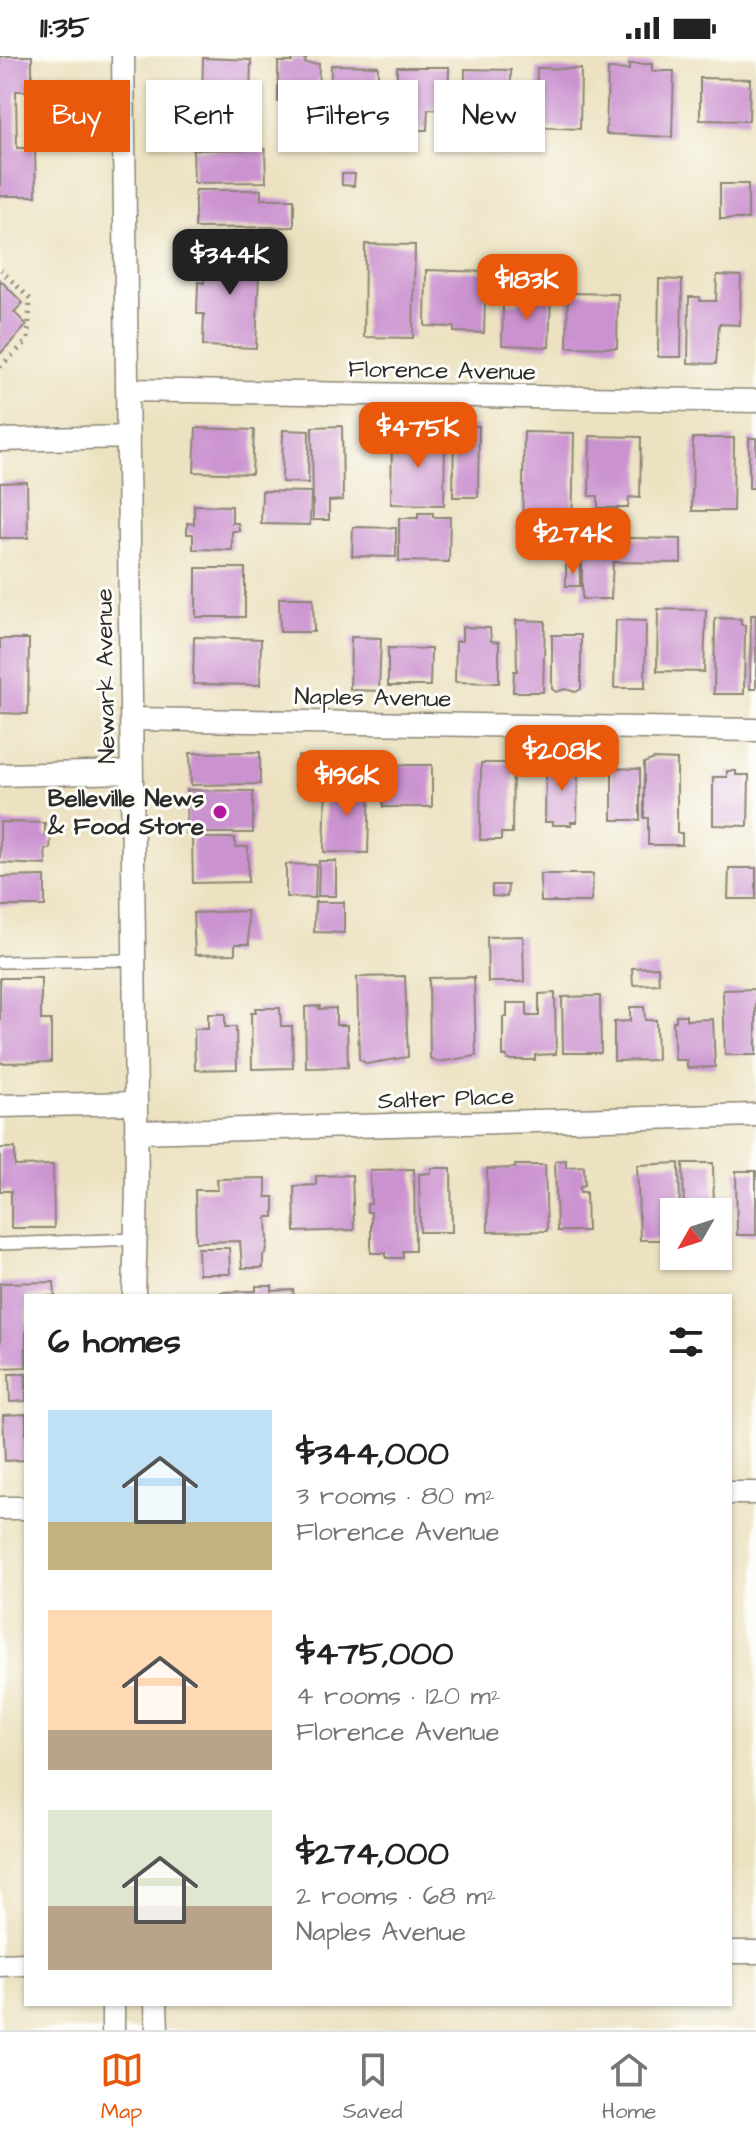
<!DOCTYPE html>
<html lang="en">
<head>
<meta charset="utf-8">
<style>
  :root { --surface:#fff; --page:#f6f6f6; --text:#222; --muted:#767676; --line:#e0e0e0; --accent:#ea580c }
  body { margin:0; font-family:"Architects Daughter",sans-serif; background:var(--page); color:var(--text); height:100vh; display:flex; flex-direction:column; font-size:30px; white-space:nowrap }
  * { box-sizing:border-box; margin:0 }
  p { font-size:26px; color:var(--muted) }
  .icon { flex:none; width:44px; height:44px; fill:none; stroke:currentColor; stroke-width:2; stroke-linecap:round; stroke-linejoin:round }
  .map { position:relative; flex:1; overflow:hidden }
  .sheet { position:absolute; left:24px; top:1238px; width:708px; height:712px; display:flex; flex-direction:column; background:var(--surface); border-radius:0px; box-shadow:0 2px 6px #0004 }
  .sheet>* { flex:none }
  .guide { position:absolute; left:24px; top:24px; width:708px; height:72px; display:flex; gap:16px }
  .needle { width:52px; rotate:231deg }
  .buttons { position:absolute; left:660px; top:1142px; display:grid; gap:16px }
  .buttons a { display:grid; place-items:center; width:72px; height:72px; border-radius:0px; background:var(--surface); box-shadow:0 2px 6px #0004; font-size:40px }
  .price { position:absolute; translate:-50% -68px; padding:0 18px; border-radius:16px; background:var(--accent); color:#fff; font-size:26px; line-height:52px; filter:drop-shadow(0 2px 4px #0008) }
  .price::after { content:''; position:absolute; left:50%; top:48px; width:24px; height:18px; margin-left:-12px; background:inherit; clip-path:polygon(0 0,100% 0,50% 100%) }
  .price.on { background:#222; color:#fff }
  ul { padding:0; list-style:none }
  li { display:flex; align-items:center; gap:24px; height:200px; padding:0 24px }
  li span { display:grid; place-items:center; flex:none; width:224px; height:160px; border-radius:0px; color:#555 }
  li>.icon { margin-inline-start:auto }
  span .icon { width:96px; height:96px; fill:#fffc; stroke-width:1 }
  li b { font-size:34px }
  h2 { display:flex; justify-content:space-between; align-items:center; height:96px; padding:0 24px; font-size:34px }
  .tag { padding:0 28px; border-radius:0px; background:var(--surface); box-shadow:0 2px 6px #0004; font-size:28px; line-height:72px }
  .tag.on { background:var(--accent); color:#fff }
  .status { display:flex; justify-content:space-between; align-items:center; height:56px; padding:0 40px; background:var(--surface); direction:ltr }
  .status svg { height:22px; fill:currentColor }
  .tab-bar { display:flex; justify-content:space-around; align-items:center; height:112px; border-top:2px solid var(--line); background:var(--surface); font-size:22px; color:var(--muted) }
  .tab-bar a { display:grid; justify-items:center; gap:4px }
  .tab-bar .on { color:var(--accent) }
  .map>svg:first-child { display:block }
  .building { fill:#cb92d0 }
  .lines { fill:none; stroke-linecap:round; stroke-linejoin:round }
  .service-casing { stroke:#8c8676; stroke-width:14 }
  .minor-casing { stroke:#8c8676; stroke-width:25 }
  .path { stroke:#8c8676; stroke-width:5; stroke-dasharray:2 6; stroke-linecap:butt }
  .service { stroke:#fff; stroke-width:11 }
  .minor { stroke:#fff; stroke-width:22 }
  .poi-dot { fill:#b5179e; stroke:#fdfcf7; stroke-width:3 }
  .labels { text-anchor:middle; stroke-width:6; stroke-linejoin:round; paint-order:stroke }
  .street-label { font-size:24px; fill:#2b2b2b; stroke:#fdfcf7 }
  .poi-label { font-size:24px; font-weight:bold; fill:#2b2b2b; stroke:#fdfcf7; text-anchor:end }
</style>
</head>
<body>
<div class="status"><b>11:35</b><svg viewBox="0 0 49 12"><path d="M0 12V9h3v3zM5 12V6h3v6zM10 12V3h3v9zM15 12V0h3v12zM26 1h20v11H26zM47 4h2v5h-2z"/></svg></div>
<div class="map">
<svg width="756" height="1974" viewBox="0 0 756 1974">
  <rect width="100%" height="100%" fill="#fdfcf7"/>
  <filter id="ink" filterUnits="userSpaceOnUse"><feTurbulence type="fractalNoise" baseFrequency=".0125" numOctaves="2"/><feDisplacementMap in="SourceGraphic" scale="16" xChannelSelector="R" yChannelSelector="G"/><feConvolveMatrix kernelMatrix="1 2 1 2 8 2 1 2 1" color-interpolation-filters="sRGB"/></filter>
  <filter id="wash" filterUnits="userSpaceOnUse"><feTurbulence type="fractalNoise" baseFrequency=".006" numOctaves="4" result="noise"/><feDisplacementMap in="SourceGraphic" scale="32" xChannelSelector="R" yChannelSelector="G"/><feGaussianBlur stdDeviation="1.8" result="paint"/><feColorMatrix in="noise" values="0 0 0 0 0 0 0 0 0 0 0 0 0 0 0 0 0 1.4 0 .05"/><feComposite in="paint" operator="in"/></filter>
  <g filter="url(#wash)">
    <rect width="100%" height="100%" fill="#ece2c1"/>
    <g id="blocks">
      <path class="building" d="M0 0H32V35H16L17 92H35L36 140H0Z
        M203 2 251 4 249 82 201 81Z
        M292 3H306L305 7 319 8 318 46H278V6H292Z
        M629 8H652V15H674L672 81 606 78 608 13 629 14Z
        M331 9 378 10 377 50H330Z
        M397 11H449L448 54 428 53 427 74H397L398 60 394 61 395 50H397Z
        M537 12 581 13 580 73 536 71Z
        M465 13 511 14 510 67 464 66Z
        M700 22 750 23 749 65 700 64Z
        M265 93 266 126 194 127 193 94Z
        M342 118H355L354 130 342 129Z
        M720 128H748V163H720Z
        M195 134H261V143H294V171L195 172Z
        M365 188 415 189 413 282 364 281Z
        M206 190 260 192 256 292 203 290 204 258H197L198 226 204 227Z
        M426 214 486 216 484 277 454 276V271L425 270Z
        M717 219 741 220 740 269 719 268 716 308 688 307 689 241H700V245H716Z
        M659 223 682 224 681 301H658Z
        M0 224 23 247 14 256 27 269 0 298Z
        M568 237 618 238 617 292 567 291Z
        M520 240 551 241 549 291 502 289 503 248H520Z
        M342 370 343 444 329 445V464H313L312 371Z
        M454 370H479L478 441H453Z
        M196 372 254 374 252 418 194 416Z
        M283 374 309 375 308 427 282 426Z
        M524 376 574 377 572 484 522 483Z
        M392 380 445 381 444 449 391 448Z
        M590 380 641 381 640 442 629 441 628 452H598V440H589Z
        M693 382H734L733 455H692Z
        M749 382H756V432H749Z
        M27 426 28 482H0V427Z
        M262 435 311 436 310 469 261 468Z
        M194 449 232 450V467H238L239 475H232V494L193 493V478H187V467L194 468Z
        M418 457H433V461H450L449 506 399 505V462H418Z
        M353 471 396 472V501L352 500Z
        M582 481 681 483V507L613 506 611 543H582Z
        M566 509H580V530H566Z
        M196 512H245V561H196Z
        M279 542H313L314 576H280Z
        M658 553 706 554 704 616 657 615Z
        M751 559H756V633H750Z
        M715 562 741 563V569H745L744 638H714Z
        M516 564 545 565 543 636H513L514 615H517Z
        M616 564 646 565 645 632H614Z
        M462 571 490 572 491 585 499 586V627L455 626 456 585H462Z
        M552 579H581V633L576 636 565 633 556 636 552 633Z
        M194 581 261 583 260 629 193 628Z
        M351 581 381 582 379 635 350 634Z
        M0 583H29L28 658 0 657Z
        M388 592 431 593 430 630H388Z
        M260 696V728L191 729 190 697Z
        M298 700H312V730H299Z
        M654 703 677 704V777H682V789H648V762H644V707Z
        M546 706H578L577 766H571V769H553V766H545Z
        M481 707H513L512 777H501V784H480Z
        M384 709H432V751H383Z
        M612 712 640 713V764H612Z
        M727 715H736V719H749L748 770 713 769V721H727Z
        M326 726 370 727 368 797 324 796Z
        M187 734 253 735V777H186Z
        M0 766 45 767V780H51L50 793H45L46 809 0 807Z
        M192 782H235V791H248V826L193 827Z
        M319 805H336V840H318Z
        M286 808 316 809 315 842 286 841Z
        M729 812H756V843H728Z
        M540 818H593L591 846H541Z
        M45 820V850H0V821Z
        M492 829H508L507 841 492 840Z
        M315 846H344V877L314 876Z
        M247 855 249 888H235V898L195 899 193 857Z
        M523 880 524 926H488L487 881Z
        M658 911 659 928 633 929 632 912Z
        M405 920 408 1001 367 1008 359 1003 357 921Z
        M474 921 476 1000 438 1006 430 1002 429 922Z
        M0 922H41V964H51V1006L0 1007Z
        M756 933V999H725L723 934Z
        M555 937 556 998 535 999V1004H507V1000H503V961H507V947H527V960H539V938Z
        M600 940 601 997H563L562 941Z
        M320 950 319 953 336 952V969H347L348 1011 306 1012 305 951Z
        M630 951H644L645 964H656L657 1004 614 1005V966L630 965Z
        M255 952H280L281 970H292L293 1012 252 1013 251 957H256Z
        M208 958H225V971H236L237 1013 195 1014 194 973H208Z
        M676 959H686V964L713 963 715 1011 687 1012V1004H675L673 965H676Z
        M0 1092H15V1110L53 1109 54 1172H11V1135H0Z
        M566 1104V1111L584 1110 585 1129 580 1130V1136H586L587 1175H557L555 1105Z
        M679 1107 680 1156H674V1184H640L637 1109Z
        M683 1107H713L714 1156H684Z
        M515 1109H545L547 1175 488 1176 487 1113 515 1112Z
        M431 1112H451L452 1176H420L419 1118 431 1117Z
        M414 1113 415 1195H403V1202H386V1197H371V1156H367V1148H371L370 1114Z
        M736 1115H756V1179H737Z
        M352 1119 354 1174 295 1176 294 1130 316 1129V1120Z
        M266 1122V1141H274V1161H267L268 1185 266 1198 263 1199V1212H242L240 1185 196 1186 195 1134H218L217 1123Z
        M198 1192H229L230 1218H199Z
        M54 1226 55 1240H26V1311L0 1312V1227Z
        M256 1230H272V1235L293 1234 294 1240H221V1236L256 1235Z
        M9 1318H26V1345L10 1346Z
        M26 1358V1404L5 1405 3 1359Z"/>
    </g>
  </g>
  <g filter="url(#ink)">
    <use href="#blocks" fill-opacity="0" stroke="#8c8676" stroke-width="2"/>
    <g class="lines">
      <g class="service-casing">
        <path id="service" d="M0 906 134 904
          M0 1188 136 1183"/>
      </g>
      <g class="minor-casing">
        <path id="minor" d="M123 0 137 1131 134 1240
          M128 334 756 345
          M0 384 128 381
          M132 663 756 674
          M0 719 132 716
          M0 1050 136 1047
          M136 1076 756 1059
          M730 1437H756
          M0 1452H26
          M730 1896H756
          M0 1909 26 1908
          M113 1948V1974
          M156 1948 157 1974"/>
      </g>
      <path class="path" d="M0 311 28 284 30 243 1 214"/>
      <use href="#service" class="service"/>
      <use href="#minor" class="minor"/>
    </g>
  </g>
  <circle class="poi-dot" cx="220" cy="756" r="8"/>
  <g class="labels">
    <g class="street-label">
      <text transform="translate(442 314) rotate(1)" y="8">Florence Avenue</text>
      <text transform="translate(105 620) rotate(-91)" y="8">Newark Avenue</text>
      <text transform="translate(373 641) rotate(1)" y="8">Naples Avenue</text>
      <text transform="translate(446 1042) rotate(-2)" y="8">Salter Place</text>
    </g>
    <g class="poi-label">
      <text x="204" y="750">Belleville News<tspan x="204" dy="28">&amp; Food Store</tspan></text>
    </g>
  </g>
</svg>
<div class="buttons">
<a><svg class="needle" viewBox="-14 -14 28 28"><path d="M0-13l5 13h-10z" fill="#e53935"/><path d="M0 13l5-13h-10z" fill="#767676"/></svg></a>
</div>
<b class="price on" style="left:230px;top:241px">$344K</b>
<b class="price" style="left:527px;top:266px">$183K</b>
<b class="price" style="left:418px;top:414px">$475K</b>
<b class="price" style="left:573px;top:520px">$274K</b>
<b class="price" style="left:562px;top:737px">$208K</b>
<b class="price" style="left:347px;top:762px">$196K</b>
<div class="guide">
<a class="tag on">Buy</a>
<a class="tag">Rent</a>
<a class="tag">Filters</a>
<a class="tag">New</a>
</div>
<section class="sheet">
<h2>6 homes<svg class="icon" aria-label="filters" viewBox="0 0 24 24"><path d="M4 7h16M4 17h16"/><circle cx="9" cy="7" r="2"/><circle cx="15" cy="17" r="2"/></svg></h2>
<ul>
<li><span style="background:linear-gradient(#bfe0f5 70%,#c2b280 0)"><svg class="icon" aria-label="home" viewBox="0 0 24 24"><path d="M3 11l9-7 9 7M6 9v11h12V9"/></svg></span><div><b>$344,000</b><p>3 rooms · 80 m²</p><p>Florence Avenue</p></div></li>
<li><span style="background:linear-gradient(#ffd9b3 75%,#b9a48a 0)"><svg class="icon" aria-label="home" viewBox="0 0 24 24"><path d="M3 11l9-7 9 7M6 9v11h12V9"/></svg></span><div><b>$475,000</b><p>4 rooms · 120 m²</p><p>Florence Avenue</p></div></li>
<li><span style="background:linear-gradient(#dfe7d0 60%,#b9a48a 0)"><svg class="icon" aria-label="home" viewBox="0 0 24 24"><path d="M3 11l9-7 9 7M6 9v11h12V9"/></svg></span><div><b>$274,000</b><p>2 rooms · 68 m²</p><p>Naples Avenue</p></div></li>
</ul>
</section>
</div>
<nav class="tab-bar">
<a class="on"><svg class="icon" aria-label="map" viewBox="0 0 24 24"><path d="M3 6l6-2 6 2 6-2v14l-6 2-6-2-6 2zM9 4v14M15 6v14"/></svg>Map</a>
<a><svg class="icon" aria-label="saved" viewBox="0 0 24 24"><path d="M7 4h10v16l-5-4-5 4z"/></svg>Saved</a>
<a><svg class="icon" aria-label="home" viewBox="0 0 24 24"><path d="M3 11l9-7 9 7M6 9v11h12V9"/></svg>Home</a>
</nav>
</body>
</html>
